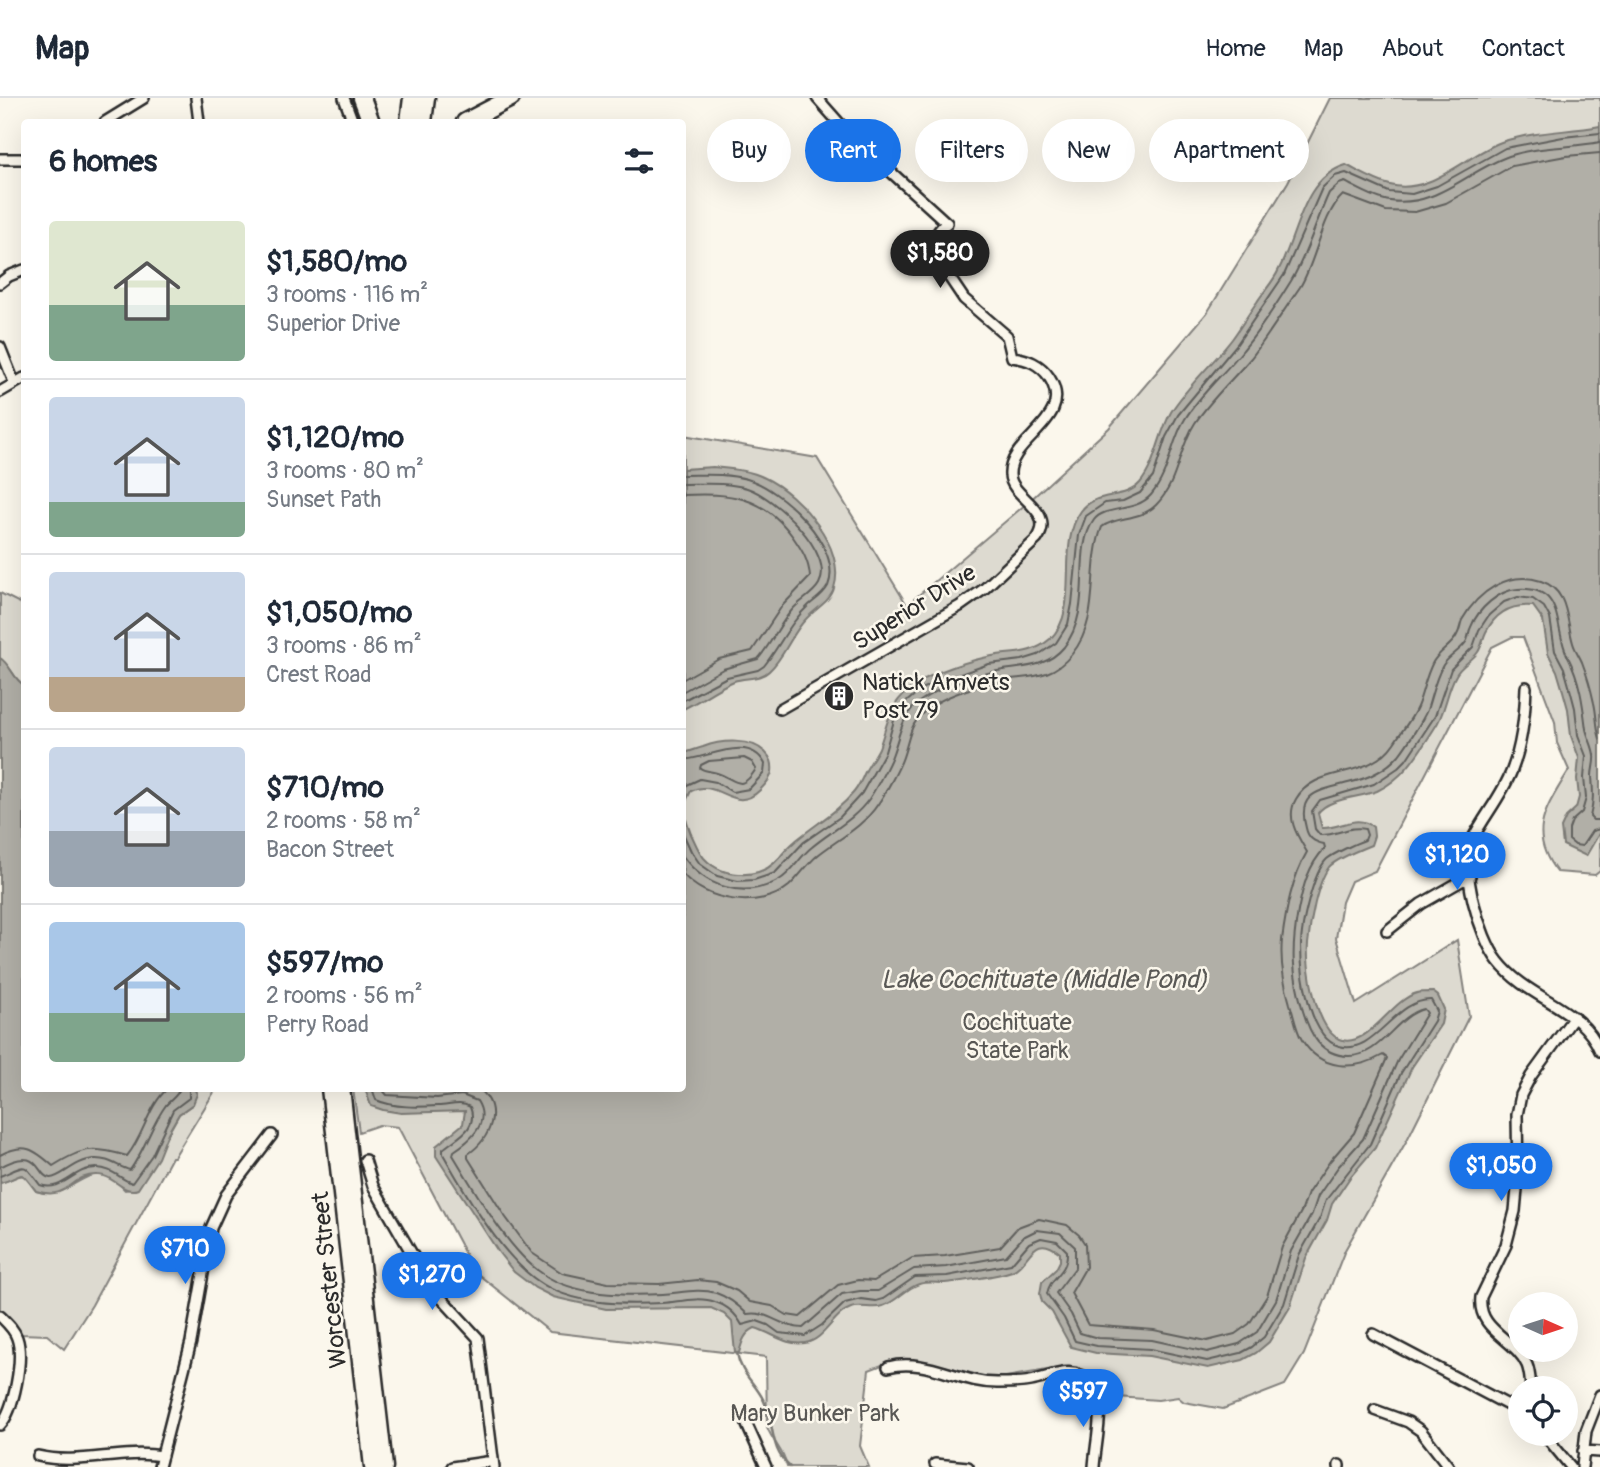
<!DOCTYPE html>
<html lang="en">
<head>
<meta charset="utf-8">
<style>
  :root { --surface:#fff; --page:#f2f2f3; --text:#1f2937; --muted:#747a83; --line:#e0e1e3; --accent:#1a73e8 }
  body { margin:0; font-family:Pangolin,sans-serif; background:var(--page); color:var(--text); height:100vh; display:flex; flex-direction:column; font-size:26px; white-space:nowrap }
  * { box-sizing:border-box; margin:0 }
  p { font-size:23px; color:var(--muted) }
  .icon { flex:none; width:38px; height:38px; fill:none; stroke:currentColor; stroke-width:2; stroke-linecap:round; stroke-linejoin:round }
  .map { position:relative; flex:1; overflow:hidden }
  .details { position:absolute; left:21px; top:21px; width:665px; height:973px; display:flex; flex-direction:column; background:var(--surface); border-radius:7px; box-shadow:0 7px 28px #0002 }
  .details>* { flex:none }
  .guide { position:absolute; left:707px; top:21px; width:665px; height:63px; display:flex; gap:14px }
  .needle { width:46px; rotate:93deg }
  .controls { position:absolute; left:1508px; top:1194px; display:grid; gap:14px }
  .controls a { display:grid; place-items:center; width:70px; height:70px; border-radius:50%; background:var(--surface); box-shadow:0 7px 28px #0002; font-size:35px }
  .price { position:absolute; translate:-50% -60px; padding:0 16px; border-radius:24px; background:var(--accent); color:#fff; font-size:23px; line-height:46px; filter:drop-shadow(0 2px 4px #0008) }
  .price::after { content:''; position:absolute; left:50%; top:42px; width:21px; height:16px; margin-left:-10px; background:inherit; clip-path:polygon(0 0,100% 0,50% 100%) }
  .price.current { background:#222; color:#fff }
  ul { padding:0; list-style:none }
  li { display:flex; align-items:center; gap:21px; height:175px; padding:0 28px }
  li+li { border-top:2px solid var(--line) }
  li span { display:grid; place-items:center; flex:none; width:196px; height:140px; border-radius:7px; color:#555 }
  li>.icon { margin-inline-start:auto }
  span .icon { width:84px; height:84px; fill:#fffc; stroke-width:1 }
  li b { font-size:30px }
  h2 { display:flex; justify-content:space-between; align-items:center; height:84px; padding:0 28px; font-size:30px }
  .tag { padding:0 24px; border-radius:32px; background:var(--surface); box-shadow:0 7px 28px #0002; font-size:24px; line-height:63px }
  .tag.current { background:var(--accent); color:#fff }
  header { display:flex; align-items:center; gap:42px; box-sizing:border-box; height:98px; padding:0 35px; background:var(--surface); border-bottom:2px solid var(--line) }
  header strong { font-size:33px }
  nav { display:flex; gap:38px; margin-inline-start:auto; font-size:24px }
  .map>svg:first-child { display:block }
  .green { fill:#dddad0; stroke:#84827e; stroke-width:2 }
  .water { fill:#b1afa7; stroke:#7b7a75; stroke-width:2 }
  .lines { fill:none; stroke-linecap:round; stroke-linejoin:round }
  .shore { stroke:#61605d; stroke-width:2 }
  .stream { stroke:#7b7a75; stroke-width:2.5 }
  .minor-casing { stroke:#2b2b2b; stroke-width:14 }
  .trunk-casing { stroke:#2b2b2b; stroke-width:21 }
  .minor { stroke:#fbf7ec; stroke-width:9 }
  .trunk { stroke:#fbf7ec; stroke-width:16 }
  .labels { text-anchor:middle; stroke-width:5; stroke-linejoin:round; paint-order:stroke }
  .street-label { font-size:24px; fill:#2b2b2b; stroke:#fbf7ec }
  .poi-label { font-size:24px; fill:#2b2b2b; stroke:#fbf7ec; text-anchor:start }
  .park-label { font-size:24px; fill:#585754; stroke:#fbf7ec }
  .water-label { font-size:26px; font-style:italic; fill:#5a5956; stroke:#fbf7ec }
</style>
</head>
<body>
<header>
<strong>Map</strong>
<nav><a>Home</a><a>Map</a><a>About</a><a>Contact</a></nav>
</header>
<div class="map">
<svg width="1600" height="1369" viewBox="0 0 1600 1369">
  <rect width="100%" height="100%" fill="#fbf7ec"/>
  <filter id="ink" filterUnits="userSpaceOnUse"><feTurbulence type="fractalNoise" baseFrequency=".0143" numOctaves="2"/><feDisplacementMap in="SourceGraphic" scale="14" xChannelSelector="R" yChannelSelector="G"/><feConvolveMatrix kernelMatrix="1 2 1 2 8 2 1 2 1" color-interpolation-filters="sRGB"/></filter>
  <g filter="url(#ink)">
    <path class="green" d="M1330 0H1600V773L1595 777 1557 774C1526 734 1547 709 1569 672L1557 645 1555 624 1523 539H1512L1492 549 1375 773 1351 783 1342 804 1336 840 1356 906 1457 842 1469 918 1407 1042 1345 1152 1304 1256 1285 1287 1223 1311 1184 1304 1178 1299 1158 1302 1103 1298 1100 1291 1070 1271 1059 1270 994 1281 928 1264 908 1261 895 1262 869 1272 860 1348 869 1369H787C783 1351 773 1345 767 1329L766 1259 550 1234 474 1173 398 1029 379 1027 359 1034 353 991 682 990 683 337 817 360 907 507 1026 406 1109 330 1207 215 1288 84Z
      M0 495 24 507V587C13 581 11 567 0 560Z
      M194 991H216L174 1059H172L92 1207 64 1251 47 1237 21 1236 0 1212V1085C26 1078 18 1069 36 1093 76 1106 87 1051 125 1092L138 1090 179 1016 193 1006Z"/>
    <path class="water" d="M1600 28V734L1586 758 1563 747 1561 730 1566 719 1576 710 1579 699 1577 681 1579 660 1571 638 1568 611 1563 593 1557 573 1548 555 1543 522 1533 508C1512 506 1496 514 1486 534 1483 540 1482 548 1478 554 1472 563 1461 567 1456 577 1446 594 1446 615 1434 631 1418 656 1404 680 1377 693 1359 700 1328 700 1318 715L1322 730C1340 731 1357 715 1373 729L1374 738 1371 747C1361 751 1336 761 1329 769 1317 785 1310 825 1308 846 1306 869 1316 935 1342 942 1369 949 1391 902 1417 895 1421 894 1428 894 1433 894L1438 898 1444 911 1441 926 1412 969 1375 1050 1351 1078 1332 1106 1327 1122 1306 1160 1290 1209 1269 1244 1256 1255 1243 1262 1208 1270 1149 1258 1096 1255 1071 1249 1052 1214 1042 1204 1040 1196 1042 1184 1056 1171 1060 1163V1155C1033 1133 1031 1163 1014 1172 1004 1177 958 1184 945 1185 937 1185 927 1183 919 1186 906 1190 896 1204 883 1208 872 1212 862 1206 851 1210 833 1216 825 1242 805 1245 785 1248 773 1235 755 1230 744 1235 742 1244 739 1255H735L732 1224 724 1216 711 1210 606 1211 553 1199 535 1190 514 1174 499 1155 436 1058V1048L463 1026 465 1013 401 1015 383 1012 371 1008 365 991 682 990 683 655C691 654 695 651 703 649 721 642 751 640 765 654 771 660 773 665 772 674 771 680 765 687 760 692 734 718 718 679 691 693 689 697 685 704 684 708 683 716 688 728 691 736 695 744 698 753 704 760 723 781 761 782 779 760 800 733 833 720 854 694 859 688 862 681 865 674 869 666 875 658 879 650 890 619 888 605 918 585 936 573 971 562 992 558 1013 554 1032 557 1050 541 1082 511 1055 448 1081 413 1096 392 1124 403 1140 385 1156 366 1158 337 1171 314 1188 287 1213 266 1232 241 1241 229 1248 216 1257 204 1264 193 1274 183 1279 171 1298 136 1302 80 1346 67 1360 74 1375 83 1390 87 1431 98 1468 55 1504 43 1535 33 1568 34 1600 28Z
      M713 369C731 371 749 372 765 380 799 396 847 450 834 490 831 503 815 511 806 521 791 536 785 559 769 573 760 582 746 579 734 583 717 590 700 603 683 611V371Z
      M0 560C11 567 13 581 24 587V990H194L197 996 193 1006 179 1016 168 1035 158 1060 138 1091C123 1097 114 1077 98 1077 71 1075 70 1104 36 1093 18 1068 26 1078 0 1085Z"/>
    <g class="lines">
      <path class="shore" d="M682 377C704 377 725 375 747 381 780 390 844 449 828 488 824 496 815 502 809 507 790 524 780 548 764 568L758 572 727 579 682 603
        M682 386C704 386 726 384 747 390 773 398 836 455 819 486 813 497 799 503 792 512 779 527 771 546 758 561L723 571 682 594
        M682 397C730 395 763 397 793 439 802 452 809 463 810 479L782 508 752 553 719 561 682 582
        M744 660 752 664 756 671C740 696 736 681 717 675 711 673 706 674 700 670L701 667 709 663Z
        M682 662C705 662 749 634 765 666L764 675 749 691 732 694 716 684 700 681 687 687 682 695
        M682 733 691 753 700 766 717 778 738 783 754 782 775 775 804 744 840 719 862 695 885 654 895 619 905 605 923 590 946 581 989 566 1022 562 1038 557 1056 545 1068 526 1072 506 1079 437 1086 418 1105 405 1123 403 1140 395 1153 379 1166 339 1178 317 1237 246 1284 177 1322 90 1335 78 1346 75 1389 94 1412 96 1437 88 1505 50 1563 39 1600 35
        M682 757C704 789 743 802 779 782 792 775 800 758 812 749 831 733 854 722 869 701 875 692 890 665 893 655 902 630 902 613 928 598 946 587 971 579 992 574 1018 568 1045 572 1064 549 1095 509 1071 454 1094 422 1105 407 1135 415 1151 397 1170 375 1170 345 1185 321 1201 295 1224 276 1243 252 1259 233 1278 204 1291 183 1307 157 1316 123 1329 95L1339 86 1345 84C1359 91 1375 101 1390 103 1437 110 1468 72 1509 58 1538 48 1570 50 1600 44
        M682 775C705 804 760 812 789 788 799 779 807 766 818 757 838 741 863 729 878 706 885 696 899 671 903 659 911 636 909 625 930 609 947 597 974 589 994 584 1024 577 1050 584 1072 556 1102 519 1086 470 1102 429 1116 418 1140 423 1156 407 1179 384 1178 351 1195 325 1211 301 1232 282 1251 260 1268 238 1284 212 1300 189 1316 164 1322 116 1343 97L1386 113 1415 114 1446 105 1512 68 1566 58 1600 55
        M372 990 376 1002C394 1010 418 1009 438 1008 449 1008 460 1003 470 1009 479 1031 457 1039 443 1051V1056C465 1095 502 1159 538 1183 571 1207 623 1207 662 1205 679 1204 699 1198 715 1204 728 1208 736 1216 742 1227L757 1223 768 1227 779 1235 805 1238 822 1227 845 1205 861 1201 876 1203 883 1201 915 1179 947 1178 1011 1166 1029 1145 1041 1140 1057 1143 1067 1153C1068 1177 1050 1177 1047 1196L1064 1220 1075 1243 1097 1248 1150 1251 1207 1263 1241 1255 1252 1249 1264 1239 1284 1206 1299 1157 1320 1120 1326 1102 1370 1046 1401 975 1434 923 1437 913 1431 902C1394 901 1375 958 1339 948 1309 940 1301 875 1301 848 1301 829 1313 774 1327 761 1333 756 1356 745 1365 742L1367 737 1365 731C1350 727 1336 738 1320 737L1315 731 1312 713 1320 702 1374 686 1398 670 1406 662 1435 618 1451 571 1473 549 1479 532 1489 517 1504 504 1518 499 1533 501 1544 509 1550 520 1555 553 1564 570 1570 591 1575 610 1578 637 1586 658 1584 680 1586 700 1582 714 1572 723 1569 731V742L1575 747 1582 748 1592 733 1600 731
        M381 990 387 997 437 1000 462 997 477 1003C491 1025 471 1042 454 1053L453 1057C475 1093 509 1154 543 1176 575 1198 625 1198 663 1196 680 1195 699 1190 716 1195 728 1199 738 1207 747 1216 768 1212 781 1230 803 1230L842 1196 860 1193H878L914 1171 946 1169 1006 1158 1023 1139 1037 1132 1060 1135 1075 1149V1170L1056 1195 1071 1216 1080 1235 1098 1240 1152 1242 1207 1254 1239 1246 1257 1234 1276 1202 1291 1153 1312 1116 1318 1098 1338 1069 1363 1041 1398 962 1427 915 1424 911C1395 918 1381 959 1348 958 1320 957 1310 936 1303 913 1292 874 1291 853 1298 813 1303 788 1308 768 1325 750L1324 746C1314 744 1308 740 1306 730 1296 693 1321 693 1348 685 1366 681 1386 672 1399 657 1406 648 1423 622 1427 612 1432 597 1435 581 1443 567 1449 558 1460 553 1466 544 1469 540 1468 534 1471 529 1478 511 1499 492 1518 491 1566 488 1553 531 1568 559 1580 582 1583 607 1586 631 1588 640 1593 648 1594 657 1595 664 1592 671 1592 678 1593 693 1594 704 1590 719L1593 722H1600
        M478 990C504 1010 490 1041 468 1056V1060L504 1117 532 1155 562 1175 608 1185 659 1186 698 1182 716 1184 737 1193 750 1204 772 1208 787 1217 800 1219 838 1187 858 1182 874 1183 912 1160 945 1158 1000 1149 1018 1129 1039 1121 1067 1127 1079 1137 1085 1146 1086 1169 1071 1195 1088 1227 1154 1232 1207 1243 1235 1236 1249 1226 1267 1198 1282 1149 1302 1112 1308 1095 1330 1063 1354 1035 1387 960 1383 957C1355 973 1321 973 1302 942 1296 932 1294 918 1290 906 1284 886 1280 863 1282 842 1286 812 1292 780 1307 754 1298 739 1285 720 1296 701 1316 666 1369 683 1394 645 1401 634 1412 621 1417 609 1423 595 1425 579 1433 564 1439 553 1452 548 1457 537 1460 532 1460 527 1462 522 1478 494 1508 472 1541 483 1569 492 1566 522 1573 545 1575 552 1579 557 1582 564 1587 577 1591 591 1594 605 1597 617 1596 629 1600 641
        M0 1057C25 1044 34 1051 53 1068 83 1049 93 1048 127 1058 144 1038 147 1009 168 990
        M0 1069C41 1046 36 1079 50 1080 60 1081 75 1062 94 1061 109 1060 118 1069 130 1072 145 1052 151 1027 166 1007 171 1001 178 998 180 990
        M0 1078C28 1067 22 1063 40 1087 63 1095 74 1069 97 1070 112 1070 120 1081 132 1085L152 1057 173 1012 189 1000V990"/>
      <path class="stream" d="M737 1255C740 1275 756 1286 764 1303 775 1326 769 1351 790 1369"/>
      <g class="minor-casing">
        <path id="minor" d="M196 0 199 24
          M344 0 353 24
          M105 24 144 0
          M0 61H24
          M0 185 9 178 24 172
          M0 249 14 284
          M0 294 24 280
          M1526 589C1525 617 1522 646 1512 672 1502 698 1484 718 1472 742 1459 769 1480 840 1498 863 1529 903 1582 908 1600 953
          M780 611 960 508 984 491 1037 441C1057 412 1011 400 1010 377 1008 341 1077 322 1049 279 1040 266 1028 261 1012 259L1007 238 964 201 933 155C933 141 936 133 947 125L848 35 817 0
          M1387 833 1421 806 1470 778
          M365 1062 373 1088 431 1189 478 1240 494 1369
          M0 1218C7 1225 14 1231 17 1240 24 1260 14 1313 0 1327
          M1373 1236 1521 1314
          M888 1269C927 1259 960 1286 999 1285 1009 1285 1021 1285 1031 1283 1052 1279 1072 1265 1092 1285 1107 1300 1095 1348 1094 1369
          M1531 1290C1530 1282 1530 1274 1527 1267 1515 1240 1477 1233 1481 1199L1506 1147 1515 1113 1518 1080 1517 1017 1521 997 1531 978 1574 919
          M1375 1312 1408 1324 1421 1333 1449 1369
          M747 1327 766 1369
          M1543 1335 1571 1369
          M1583 1353 1600 1354
          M38 1358C79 1368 121 1351 162 1358
          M935 1366 968 1369
          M159 1369 191 1244 211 1130 226 1097 272 1037
          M452 1369 493 1363
          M1339 1369V1367
          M1582 1369 1586 1333 1600 1297"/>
      </g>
      <g class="trunk-casing">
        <path id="trunk" d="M362 0 371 24
          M409 24 412 0
          M423 24 426 0
          M465 24 511 0
          M330 990 373 1369
          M341 990 384 1369"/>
      </g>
      <use href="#minor" class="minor"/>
      <use href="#trunk" class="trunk"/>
    </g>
  </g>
  <defs>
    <g id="building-disc" transform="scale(1.575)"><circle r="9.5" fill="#2b2b2b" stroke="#fbf7ec"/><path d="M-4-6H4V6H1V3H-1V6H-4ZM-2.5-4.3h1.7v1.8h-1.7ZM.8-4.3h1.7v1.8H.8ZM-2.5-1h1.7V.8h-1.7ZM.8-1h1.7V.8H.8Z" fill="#fff"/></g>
  </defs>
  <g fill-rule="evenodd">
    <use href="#building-disc" x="839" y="598"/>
  </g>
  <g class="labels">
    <g class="street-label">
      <text transform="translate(914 509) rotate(-32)" y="8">Superior Drive</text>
      <text transform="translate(329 1182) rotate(-96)" y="8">Worcester Street</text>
    </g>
    <g class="poi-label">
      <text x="862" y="592">Natick Amvets<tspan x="862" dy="28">Post 79</tspan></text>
    </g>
    <g class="park-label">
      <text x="1017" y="932">Cochituate<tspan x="1017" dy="28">State Park</tspan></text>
      <text x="815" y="1323">Mary Bunker Park</text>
    </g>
    <g class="water-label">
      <text x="1044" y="890">Lake Cochituate (Middle Pond)</text>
    </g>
  </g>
</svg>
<div class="controls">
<a><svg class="needle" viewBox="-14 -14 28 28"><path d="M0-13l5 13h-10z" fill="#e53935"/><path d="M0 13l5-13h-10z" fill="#747a83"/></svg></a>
<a><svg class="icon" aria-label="locate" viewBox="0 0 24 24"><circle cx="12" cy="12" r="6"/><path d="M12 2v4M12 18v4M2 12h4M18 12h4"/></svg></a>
</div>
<b class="price current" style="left:940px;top:192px">$1,580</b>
<b class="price" style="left:1457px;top:794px">$1,120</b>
<b class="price" style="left:1501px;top:1105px">$1,050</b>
<b class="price" style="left:185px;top:1188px">$710</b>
<b class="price" style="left:432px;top:1214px">$1,270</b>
<b class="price" style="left:1083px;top:1331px">$597</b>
<div class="guide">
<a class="tag">Buy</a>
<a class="tag current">Rent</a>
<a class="tag">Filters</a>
<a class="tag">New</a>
<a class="tag">Apartment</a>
</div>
<section class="details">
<h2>6 homes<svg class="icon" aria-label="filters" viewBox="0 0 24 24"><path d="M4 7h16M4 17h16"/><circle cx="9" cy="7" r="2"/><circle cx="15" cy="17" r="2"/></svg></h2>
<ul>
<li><span style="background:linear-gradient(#dfe7d0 60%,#7fa58c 0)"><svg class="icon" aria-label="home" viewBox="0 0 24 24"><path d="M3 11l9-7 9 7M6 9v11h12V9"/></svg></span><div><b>$1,580/mo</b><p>3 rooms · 116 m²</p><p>Superior Drive</p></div></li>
<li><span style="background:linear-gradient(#c9d6e8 75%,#7fa58c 0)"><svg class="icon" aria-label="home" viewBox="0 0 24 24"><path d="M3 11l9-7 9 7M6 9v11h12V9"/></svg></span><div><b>$1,120/mo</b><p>3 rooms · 80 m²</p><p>Sunset Path</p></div></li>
<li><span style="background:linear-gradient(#c9d6e8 75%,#b9a48a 0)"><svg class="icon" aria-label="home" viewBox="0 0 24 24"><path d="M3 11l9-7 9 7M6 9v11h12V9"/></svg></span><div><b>$1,050/mo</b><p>3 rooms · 86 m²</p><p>Crest Road</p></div></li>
<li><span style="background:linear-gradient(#c9d6e8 60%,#9aa5b1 0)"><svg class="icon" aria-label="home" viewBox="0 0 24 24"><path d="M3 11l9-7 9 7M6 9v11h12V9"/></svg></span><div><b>$710/mo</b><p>2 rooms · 58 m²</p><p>Bacon Street</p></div></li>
<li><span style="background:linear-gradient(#a9c7e8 65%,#7fa58c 0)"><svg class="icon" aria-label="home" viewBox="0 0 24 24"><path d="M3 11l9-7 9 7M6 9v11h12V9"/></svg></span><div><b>$597/mo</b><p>2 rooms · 56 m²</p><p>Perry Road</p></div></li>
</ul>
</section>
</div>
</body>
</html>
